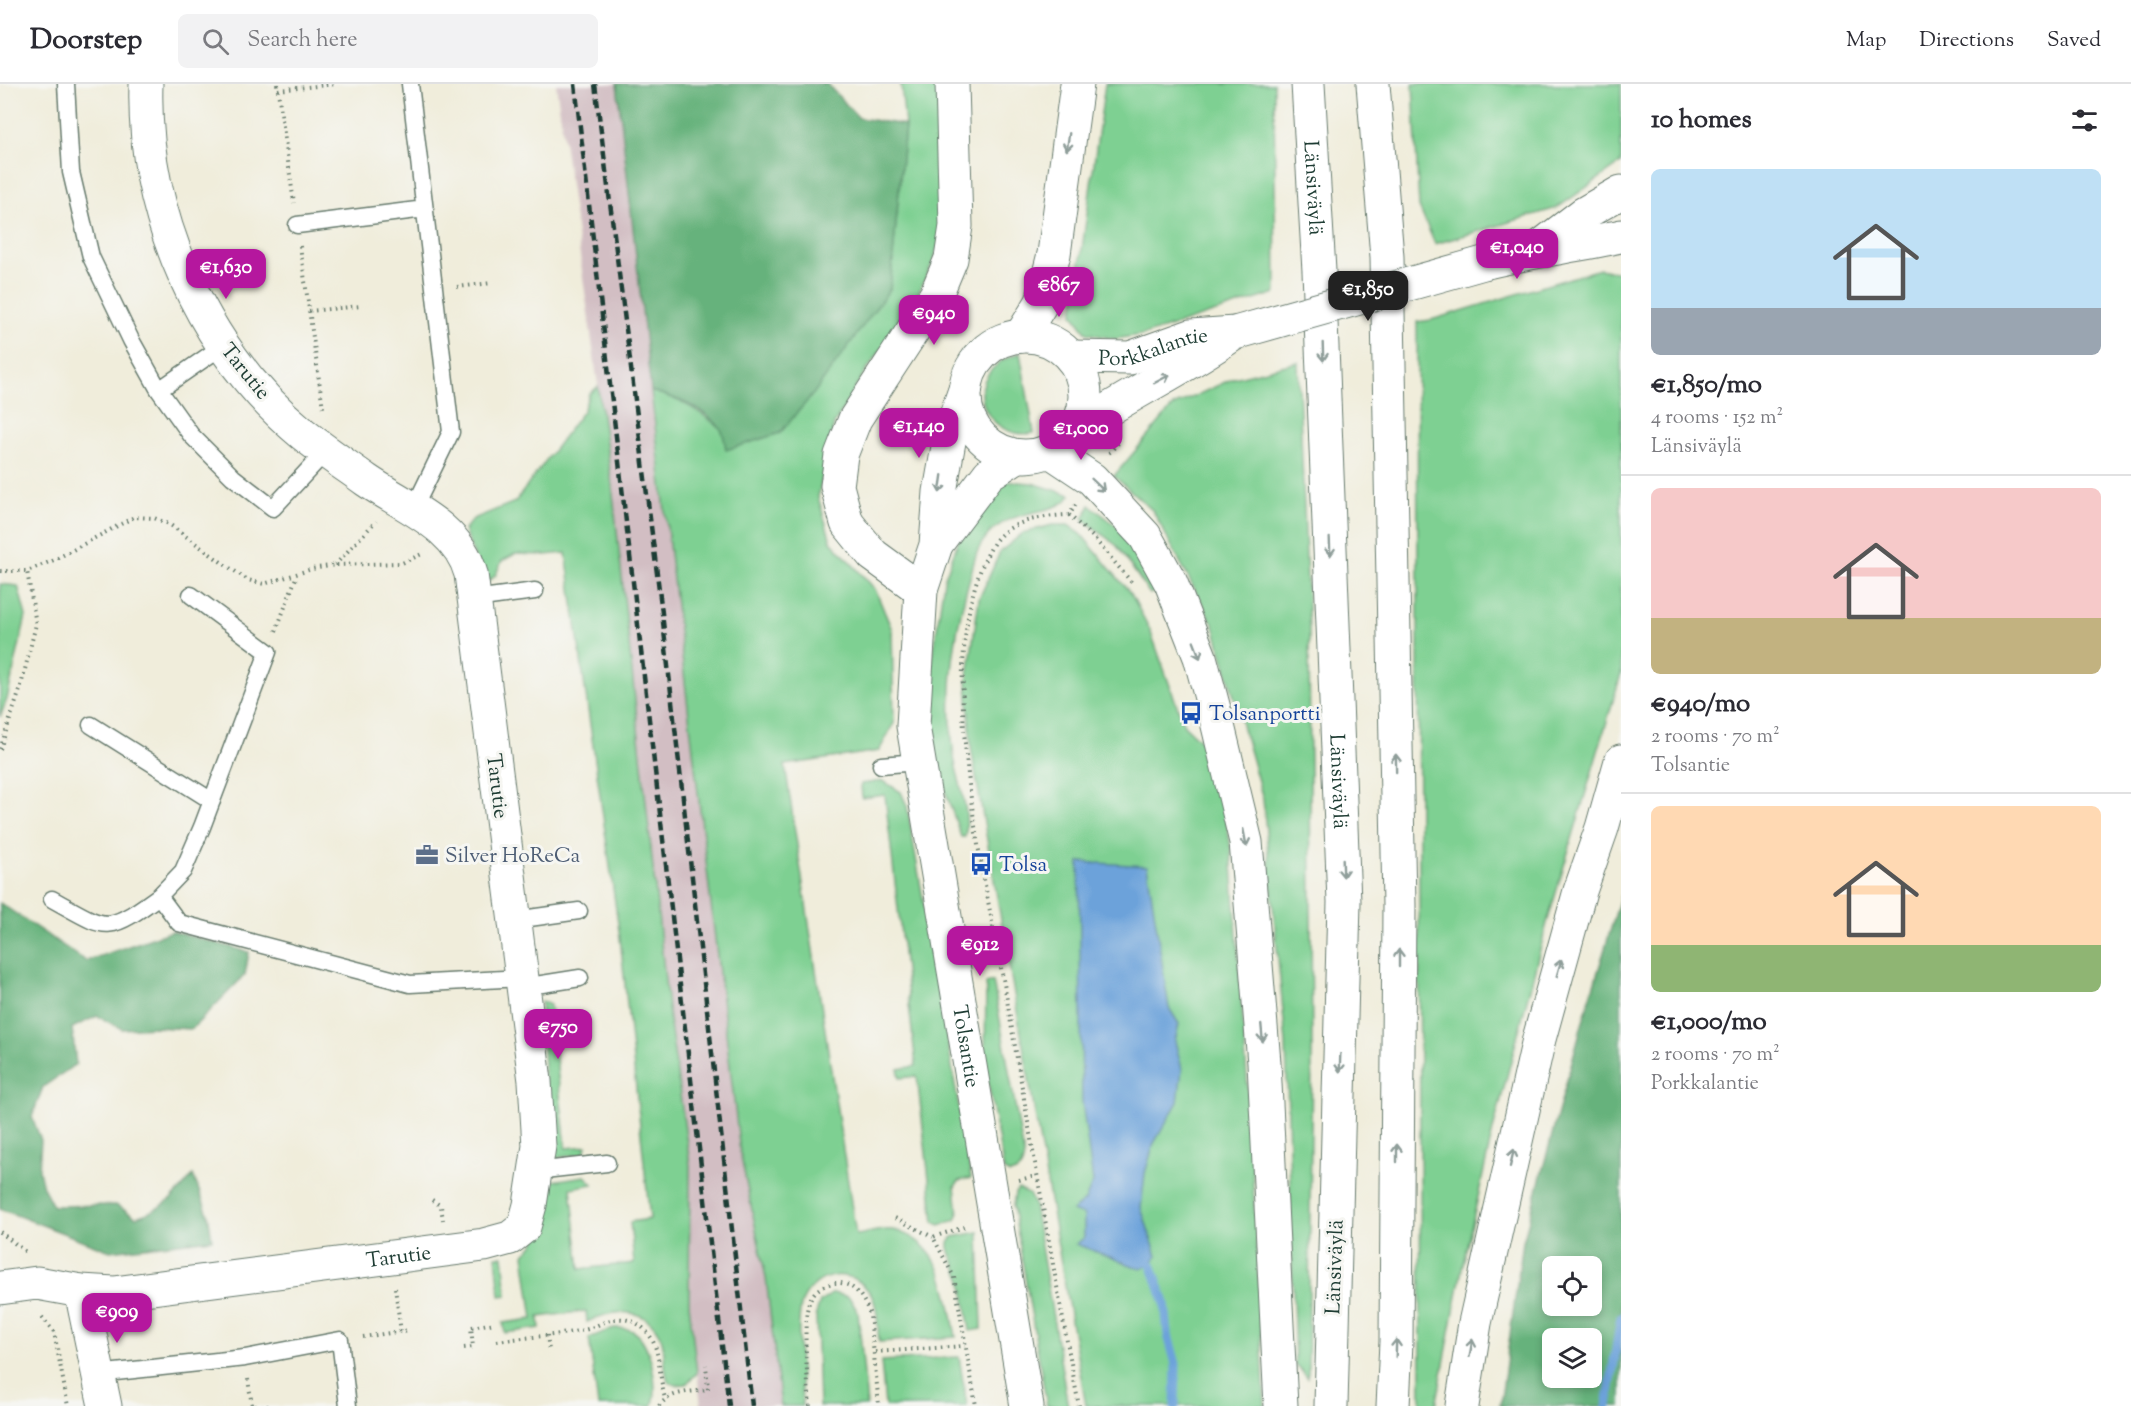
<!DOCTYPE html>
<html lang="en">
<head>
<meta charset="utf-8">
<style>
  :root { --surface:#fff; --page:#f2f2f3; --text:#2b2b33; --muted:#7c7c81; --line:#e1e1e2; --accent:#b5179e }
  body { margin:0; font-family:"Sorts Mill Goudy",serif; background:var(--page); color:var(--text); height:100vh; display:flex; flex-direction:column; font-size:22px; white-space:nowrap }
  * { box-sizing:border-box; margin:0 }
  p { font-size:20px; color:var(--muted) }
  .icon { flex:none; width:33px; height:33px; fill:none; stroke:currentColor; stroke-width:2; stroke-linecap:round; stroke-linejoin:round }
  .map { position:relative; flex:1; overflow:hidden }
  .side { display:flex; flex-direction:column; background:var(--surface); width:510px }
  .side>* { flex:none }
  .buttons { position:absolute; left:1542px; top:1172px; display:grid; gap:12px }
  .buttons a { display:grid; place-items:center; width:60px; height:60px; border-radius:9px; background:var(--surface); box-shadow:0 3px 9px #0003; font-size:30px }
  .price { position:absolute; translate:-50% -51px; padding:0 14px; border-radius:12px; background:var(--accent); color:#fff; font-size:20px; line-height:39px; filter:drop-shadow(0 2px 3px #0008) }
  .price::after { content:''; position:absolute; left:50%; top:36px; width:18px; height:14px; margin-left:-9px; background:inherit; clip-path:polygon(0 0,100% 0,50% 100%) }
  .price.current { background:#222; color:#fff }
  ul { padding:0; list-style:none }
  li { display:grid; align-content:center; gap:12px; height:318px; padding:0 30px }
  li+li { border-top:2px solid var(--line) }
  li span { display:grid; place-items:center; height:186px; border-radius:9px; color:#555 }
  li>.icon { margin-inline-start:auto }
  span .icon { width:108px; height:108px; fill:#fffc; stroke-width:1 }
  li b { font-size:26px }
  h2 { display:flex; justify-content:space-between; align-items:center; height:72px; padding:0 30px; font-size:26px }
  header { display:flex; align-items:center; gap:36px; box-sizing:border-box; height:84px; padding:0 30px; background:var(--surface); border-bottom:2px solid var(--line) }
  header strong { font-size:28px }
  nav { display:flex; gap:33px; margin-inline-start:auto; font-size:21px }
  .search { width:420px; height:54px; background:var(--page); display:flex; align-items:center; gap:15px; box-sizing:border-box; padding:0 21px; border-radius:9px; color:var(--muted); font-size:22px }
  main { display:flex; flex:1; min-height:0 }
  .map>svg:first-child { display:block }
  .industrial { fill:#d2bec3 }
  .green { fill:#7ed092; stroke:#4e8663; stroke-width:1.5 }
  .forest { fill:#66b27c; stroke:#427858; stroke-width:1.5; fill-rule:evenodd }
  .water { fill:#6ca2da; stroke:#467087; stroke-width:1.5 }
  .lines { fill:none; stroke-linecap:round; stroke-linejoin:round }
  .stream { stroke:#6ca2da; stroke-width:9 }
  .lane-casing { stroke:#687b6e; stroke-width:19 }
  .street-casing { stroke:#687b6e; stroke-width:35 }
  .secondary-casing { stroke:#687b6e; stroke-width:35 }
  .highway-casing { stroke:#687b6e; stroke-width:35 }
  .path { stroke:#687b6e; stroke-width:4; stroke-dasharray:1.5 4.5; stroke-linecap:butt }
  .lane { stroke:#fff; stroke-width:16 }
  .street { stroke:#fff; stroke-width:33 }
  .secondary { stroke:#fff; stroke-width:33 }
  .highway { stroke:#fff; stroke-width:33 }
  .rail { stroke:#1f3d34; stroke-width:4.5; stroke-dasharray:9 4.5; stroke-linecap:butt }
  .secondary-bridge-casing { stroke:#687b6e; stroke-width:35; stroke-linecap:butt }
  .secondary-bridge { stroke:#fff; stroke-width:33 }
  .oneway { stroke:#8f9e9a }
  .labels { text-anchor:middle; stroke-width:6; stroke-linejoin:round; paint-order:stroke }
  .street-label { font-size:21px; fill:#1f3d34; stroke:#f6f6f2 }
  .transit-label { font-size:21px; fill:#164399; stroke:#f6f6f2; text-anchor:start }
  .service-label { font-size:21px; fill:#4e5e75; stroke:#f6f6f2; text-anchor:start }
</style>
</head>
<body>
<header>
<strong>Doorstep</strong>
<div class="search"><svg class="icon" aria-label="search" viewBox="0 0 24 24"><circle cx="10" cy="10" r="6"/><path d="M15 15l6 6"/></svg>Search here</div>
<nav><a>Map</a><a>Directions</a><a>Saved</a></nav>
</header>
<main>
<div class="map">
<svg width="1621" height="1322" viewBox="0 0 1621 1322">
  <rect width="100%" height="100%" fill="#f6f6f2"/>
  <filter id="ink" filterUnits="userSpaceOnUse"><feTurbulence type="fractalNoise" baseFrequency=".0167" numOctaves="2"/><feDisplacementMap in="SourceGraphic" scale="12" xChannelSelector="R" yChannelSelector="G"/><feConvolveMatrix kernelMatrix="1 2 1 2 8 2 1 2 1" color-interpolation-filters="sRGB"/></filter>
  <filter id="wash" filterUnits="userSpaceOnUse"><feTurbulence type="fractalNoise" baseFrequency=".008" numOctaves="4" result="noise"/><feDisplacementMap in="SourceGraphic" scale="24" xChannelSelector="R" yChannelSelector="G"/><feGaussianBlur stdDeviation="1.35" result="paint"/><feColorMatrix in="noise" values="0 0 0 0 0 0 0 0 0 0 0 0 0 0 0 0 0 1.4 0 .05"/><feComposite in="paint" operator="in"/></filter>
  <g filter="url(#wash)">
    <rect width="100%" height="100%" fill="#f0eddb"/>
    <path class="industrial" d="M556 0H617L661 396 740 1068 766 1194 781 1322H701L689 1220 690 1081 669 933 612 401Z"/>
    <path class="green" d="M901 0H941L946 132 934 176 911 224 861 294 834 340 818 413 831 457 875 505 892 546 894 639 879 667 785 681 856 1151C867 1150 882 1144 893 1146 944 1158 948 1212 956 1253L879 1258C877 1243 879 1222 870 1209 852 1182 816 1188 803 1216 794 1234 802 1299 802 1322H781L766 1194 740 1068 651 307C679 315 699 326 721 345L890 205 905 41Z
      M1105 0H1274L1276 209 1147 250 1115 255 1087 249 1073 230Z
      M1413 0H1621V79L1557 124 1435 160 1419 123Z
      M1600 185 1621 189V590L1547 839 1493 1046 1463 1180 1436 1322H1421L1417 238 1431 236Z
      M1020 269 1034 349C991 357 962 306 999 279 1004 274 1013 272 1020 269Z
      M1298 278 1309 546 1312 971 1308 1294 1295 1280 1286 959 1263 715 1214 542 1153 427 1114 392 1173 322 1234 294Z
      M598 303 612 401 669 933 690 1081 689 1220 697 1289 686 1300 676 1301 668 1297C663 1284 666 1267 661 1254 647 1221 613 1225 587 1238L586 1227 539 1233 540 1244 505 1249 503 1239 533 1235 524 1170C545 1155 543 1122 546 1098L585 1092 593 1100 571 1104 580 1185 634 1179 630 1138 650 1135 620 854 566 469 544 471 515 470 502 477 495 492 485 499 464 446 473 435 515 418 583 327 589 310Z
      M1003 397 1032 399 1071 411C1054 437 1002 417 978 466 974 475 972 487 969 497 953 553 946 615 954 673 958 699 971 727 965 753H961L936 680 929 600 944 496 966 436Z
      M1090 421 1128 451 1157 506 1150 510 1117 462 1083 435Z
      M1052 441H1068L1081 450 1131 510 1150 546 1184 641 1207 663 1223 714 1231 766 1249 1023 1265 1322H1086L971 664 967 598 979 515 1000 468 1023 449Z
      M0 500 18 502 26 532 7 615 0 633Z
      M883 697 901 708 907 722 971 1094 959 1097 955 1102 958 1131 956 1136 940 1141 934 1138 917 992 900 994 898 985 916 982 885 711 862 714 861 700Z
      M993 897 1024 1071C1023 1082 1021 1087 1010 1090L1004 1087 985 980 986 899Z
      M541 917 550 921 566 1064 587 1062 583 1070 548 1075Z
      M1018 1105 1029 1110 1034 1121 1068 1322H1047L1013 1122 1015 1109Z
      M979 1148 982 1245 970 1247 962 1197 949 1165V1158L953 1153Z
      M496 1172H503L507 1211 500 1212Z
      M833 1209 849 1213 858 1228 867 1322H819L816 1230 820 1218Z
      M614 1244C620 1244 627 1244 633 1247 651 1257 660 1306 652 1322H598L589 1254Z
      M959 1273 967 1322H885L881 1277Z"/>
    <path class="forest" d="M617 0H827L859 34 905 41 890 205 814 309 780 349 726 366C725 360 724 349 720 344 703 323 675 314 651 307Z
      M1621 811V1322H1500L1523 1158 1581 944ZM1552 1182H1592V1221H1552ZM1552 1254H1592V1293H1552Z
      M0 819 86 877 172 847 249 868 245 891 192 945 154 943 122 945 97 932 72 944 76 980 43 1003 32 1033 41 1056 39 1086 43 1103 53 1122 116 1121 136 1133C164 1124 175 1114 193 1091L208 1130 212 1155 110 1167 0 1125Z"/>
    <path class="water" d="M1079 778 1147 782 1169 924 1179 940 1175 957 1182 985 1178 1018 1154 1059 1145 1089 1141 1124 1157 1172 1151 1180 1141 1185 1076 1160 1084 1154V1131L1072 1127 1085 1117 1093 1098 1082 1017Z"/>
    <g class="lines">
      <path class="stream" d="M1151 1180 1165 1219 1168 1251 1176 1280 1175 1322
        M1607 1322 1621 1233"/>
    </g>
  </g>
  <g filter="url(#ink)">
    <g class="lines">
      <g class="lane-casing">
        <path id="lane" d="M66 0 71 88 91 173 131 256 159 306 191 351 233 393 273 424 326 367
          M410 0 451 348 413 426
          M297 141 425 125
          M159 306 224 261
          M191 511 268 568 202 743 183 787 159 812 179 839 410 900 522 894
          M474 515 535 507
          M91 641 212 717
          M881 681 917 678
          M52 815C108 846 105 851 159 812
          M515 836 579 827
          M523 903 580 894
          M535 1087 607 1079
          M97 1290 245 1274 340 1256 348 1322"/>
      </g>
      <g class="street-casing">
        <g id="street">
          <path d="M921 506 873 471 847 439 837 402 841 371 855 335 936 211 951 175 956 142 952 0"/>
          <path id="s1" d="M0 1204 37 1199 81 1207 114 1209 484 1161 510 1154 524 1143 530 1121 539 1062 535 997 471 490C458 441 405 423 366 396 345 381 323 366 303 350 202 266 142 131 146 0"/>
          <path d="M81 1207 105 1322"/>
        </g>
      </g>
      <g class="secondary-casing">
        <g id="secondary">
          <path d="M1536 166 1583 130 1621 108"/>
          <path d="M1487 178C1531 167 1576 162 1621 152"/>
          <circle cx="1025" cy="312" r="60"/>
          <path id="s2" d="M1071 273 1130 274 1191 252 1235 249"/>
          <path id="s3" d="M966 303 951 346 940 408 936 461 921 506 913 642 1027 1322"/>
          <path d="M1076 346C1127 311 1184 285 1235 249"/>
          <path d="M937 459 989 390 1017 372"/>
        </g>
      </g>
      <g class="highway-casing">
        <g id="highway">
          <path id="s4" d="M1308 0 1319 187 1344 818 1331 1322"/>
          <path d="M1373 0 1387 173 1399 822 1396 1258 1393 1322"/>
          <path d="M1021 252 1042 218 1054 170 1077 0"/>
          <path d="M1050 367 1092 395 1145 452 1171 499 1200 573 1214 625 1246 758 1264 979 1281 1322"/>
          <path d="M1462 1322 1475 1239 1539 955 1580 807 1602 744 1621 677"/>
        </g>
      </g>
      <path class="path" d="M277 0 294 119
        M278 6 336 0
        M300 162 323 324
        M457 203 492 199
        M309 227 361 222
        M1109 369 1120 357
        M1076 421 1069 431C1044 432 1006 436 992 462 927 575 987 799 1008 922 1031 1056 1054 1189 1079 1322
        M1069 431 1094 454 1133 500
        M335 481 376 437
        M0 487H27L54 476 134 433 154 434 169 440 224 480 248 496 264 500 312 485 335 481 402 479 424 469
        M276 547 297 491
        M0 665 20 606 36 540 27 487
        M1019 1096 1036 1092
        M432 1116 441 1122 443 1136
        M895 1134 933 1153
        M964 1143 933 1153 954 1193 976 1322
        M0 1148 27 1169
        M395 1204 401 1248
        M42 1233 54 1248 68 1322
        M547 1251 549 1266
        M363 1253 410 1246
        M497 1257C526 1253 556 1252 584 1246 598 1243 608 1233 623 1235 634 1236 644 1243 650 1252 661 1268 659 1295 665 1314
        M464 1264 473 1263 471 1243 495 1239
        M875 1268 965 1262
        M248 1295 252 1322H271
        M659 1322C671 1307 689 1308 708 1306L706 1281
        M810 1322C808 1298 801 1236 810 1216 815 1204 828 1198 840 1199 857 1201 865 1217 870 1231L879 1322"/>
      <use href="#lane" class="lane"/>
      <use href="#street" class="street"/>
      <use href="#secondary" class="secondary"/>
      <use href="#highway" class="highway"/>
      <path class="rail" d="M575 0 729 1322
        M595 0 662 529 752 1322"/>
      <g class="secondary-bridge-casing">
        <path id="secondary-bridge" d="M1235 249 1487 178"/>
      </g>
      <use href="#secondary-bridge" class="secondary-bridge"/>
    </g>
    <defs><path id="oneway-shaft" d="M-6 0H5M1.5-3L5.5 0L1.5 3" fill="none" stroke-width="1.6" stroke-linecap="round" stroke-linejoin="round" transform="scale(1.5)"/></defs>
    <g class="oneway">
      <use href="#oneway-shaft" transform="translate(1068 58) rotate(98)"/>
      <use href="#oneway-shaft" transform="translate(1323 268) rotate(88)"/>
      <use href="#oneway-shaft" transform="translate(1162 295) rotate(-28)"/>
      <use href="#oneway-shaft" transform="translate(941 400) rotate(98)"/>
      <use href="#oneway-shaft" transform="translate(1098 401) rotate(44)"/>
      <use href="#oneway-shaft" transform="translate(1330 463) rotate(88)"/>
      <use href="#oneway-shaft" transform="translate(1197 566) rotate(69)"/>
      <use href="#oneway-shaft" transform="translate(1396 679) rotate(-91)"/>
      <use href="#oneway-shaft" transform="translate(1245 754) rotate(79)"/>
      <use href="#oneway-shaft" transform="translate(1343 784) rotate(88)"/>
      <use href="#oneway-shaft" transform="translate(1399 874) rotate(-90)"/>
      <use href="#oneway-shaft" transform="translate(1559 884) rotate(-74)"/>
      <use href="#oneway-shaft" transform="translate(1262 949) rotate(85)"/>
      <use href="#oneway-shaft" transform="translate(1340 979) rotate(92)"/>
      <use href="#oneway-shaft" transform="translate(1397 1069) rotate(-90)"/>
      <use href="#oneway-shaft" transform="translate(1512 1074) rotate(-77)"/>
      <use href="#oneway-shaft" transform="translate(1396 1264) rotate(-88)"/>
      <use href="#oneway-shaft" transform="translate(1471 1264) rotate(-81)"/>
    </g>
  </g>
  <defs>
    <g id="bus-bare" transform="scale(1.8)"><path d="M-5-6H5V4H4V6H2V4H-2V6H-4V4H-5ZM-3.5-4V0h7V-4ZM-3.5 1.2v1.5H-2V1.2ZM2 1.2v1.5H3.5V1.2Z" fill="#1a4fb4" stroke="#f6f6f2" stroke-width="2.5" paint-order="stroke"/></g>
    <g id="office-bare" transform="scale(1.8)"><path d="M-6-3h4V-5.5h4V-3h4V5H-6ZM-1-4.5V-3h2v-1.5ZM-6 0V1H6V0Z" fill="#5c6f8a" stroke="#f6f6f2" stroke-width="2.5" paint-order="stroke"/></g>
  </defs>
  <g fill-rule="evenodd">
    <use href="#bus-bare" x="1191" y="629"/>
    <use href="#office-bare" x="427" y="771"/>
    <use href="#bus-bare" x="981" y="780"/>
  </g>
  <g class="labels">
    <g class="street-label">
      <text dy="7" stroke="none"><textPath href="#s4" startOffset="104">Länsiväylä</textPath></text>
      <text dy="7" stroke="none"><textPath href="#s2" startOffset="84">Porkkalantie</textPath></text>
      <text transform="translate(246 287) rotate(51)" y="7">Tarutie</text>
      <text dy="7" stroke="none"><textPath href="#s4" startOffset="698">Länsiväylä</textPath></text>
      <text transform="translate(498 702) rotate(83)" y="7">Tarutie</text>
      <text dy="7" stroke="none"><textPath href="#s3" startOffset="670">Tolsantie</textPath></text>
      <text dy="7" stroke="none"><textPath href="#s1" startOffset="402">Tarutie</textPath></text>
      <text transform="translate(1334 1183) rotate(-88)" y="7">Länsiväylä</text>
    </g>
    <g class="transit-label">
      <text x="1209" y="636">Tolsanportti</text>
      <text x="999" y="787">Tolsa</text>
    </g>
    <g class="service-label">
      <text x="445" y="778">Silver HoReCa</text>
    </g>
  </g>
</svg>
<div class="buttons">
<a><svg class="icon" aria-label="locate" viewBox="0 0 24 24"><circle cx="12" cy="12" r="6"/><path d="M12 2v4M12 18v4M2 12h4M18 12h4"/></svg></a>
<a><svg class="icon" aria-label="layers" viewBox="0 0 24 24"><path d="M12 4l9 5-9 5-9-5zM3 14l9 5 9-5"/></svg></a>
</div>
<b class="price" style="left:1517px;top:196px">€1,040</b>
<b class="price" style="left:226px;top:216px">€1,630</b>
<b class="price" style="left:1059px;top:234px">€867</b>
<b class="price current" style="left:1368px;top:238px">€1,850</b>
<b class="price" style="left:934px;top:262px">€940</b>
<b class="price" style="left:919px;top:375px">€1,140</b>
<b class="price" style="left:1081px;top:377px">€1,000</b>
<b class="price" style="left:980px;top:893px">€912</b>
<b class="price" style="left:558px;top:976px">€750</b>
<b class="price" style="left:117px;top:1260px">€909</b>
</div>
<section class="side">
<h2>10 homes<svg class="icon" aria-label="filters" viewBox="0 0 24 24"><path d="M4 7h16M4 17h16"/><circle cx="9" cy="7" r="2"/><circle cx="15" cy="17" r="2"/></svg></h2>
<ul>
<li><span style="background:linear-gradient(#bfe0f5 75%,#9aa5b1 0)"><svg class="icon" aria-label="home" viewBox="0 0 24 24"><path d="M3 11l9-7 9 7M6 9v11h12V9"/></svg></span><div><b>€1,850/mo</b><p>4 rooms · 152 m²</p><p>Länsiväylä</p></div></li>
<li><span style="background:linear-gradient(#f6c9c9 70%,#c2b280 0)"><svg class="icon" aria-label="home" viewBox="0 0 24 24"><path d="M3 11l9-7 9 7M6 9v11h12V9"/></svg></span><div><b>€940/mo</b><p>2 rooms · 70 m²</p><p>Tolsantie</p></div></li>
<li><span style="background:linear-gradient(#ffd9b3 75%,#8fb573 0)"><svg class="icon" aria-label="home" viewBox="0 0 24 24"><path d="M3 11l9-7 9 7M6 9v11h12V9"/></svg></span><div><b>€1,000/mo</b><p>2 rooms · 70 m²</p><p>Porkkalantie</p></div></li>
</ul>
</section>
</main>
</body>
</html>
